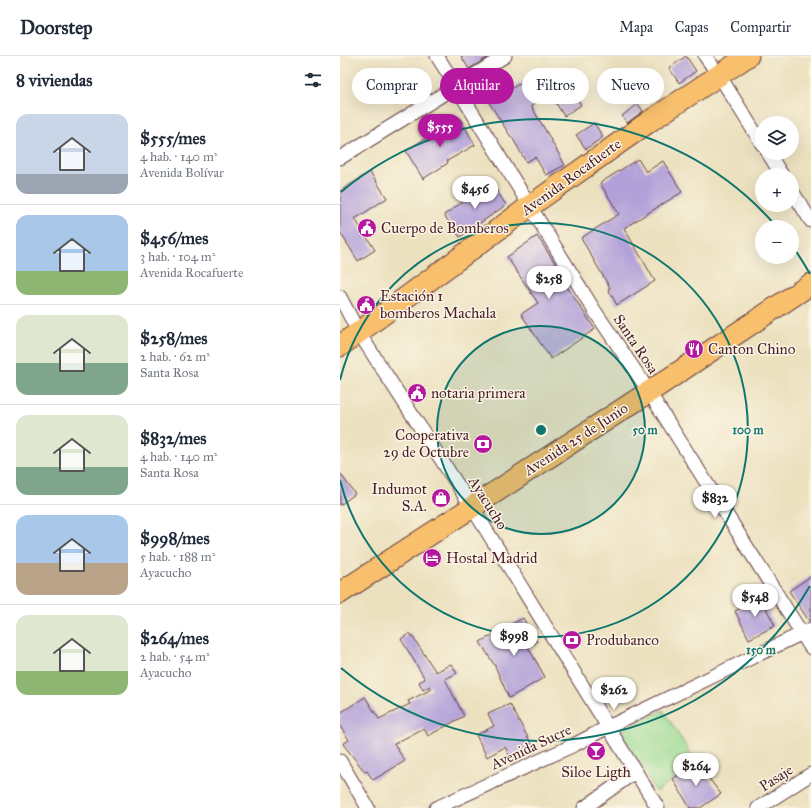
<!DOCTYPE html>
<html lang="es">
<head>
<meta charset="utf-8">
<style>
  :root { --surface:#fff; --page:#f6f6f7; --text:#1f2937; --muted:#747a83; --line:#e0e1e3; --accent:#b5179e }
  body { margin:0; font-family:"IM FELL Great Primer",serif; background:var(--page); color:var(--text); height:100vh; display:flex; flex-direction:column; font-size:15px; white-space:nowrap }
  * { box-sizing:border-box; margin:0 }
  p { font-size:13px; color:var(--muted) }
  .icon { flex:none; width:22px; height:22px; fill:none; stroke:currentColor; stroke-width:2; stroke-linecap:round; stroke-linejoin:round }
  .map { position:relative; flex:1; overflow:hidden }
  .details { display:flex; flex-direction:column; background:var(--surface); width:340px }
  .details>* { flex:none }
  .banner { position:absolute; left:12px; top:12px; width:380px; height:36px; display:flex; gap:8px }
  .tools { position:absolute; left:415px; top:60px; display:grid; gap:8px }
  .tools a { display:grid; place-items:center; width:44px; height:44px; border-radius:50%; background:var(--surface); box-shadow:0 4px 16px #0002; font-size:20px }
  .price { position:absolute; translate:-50% -34px; padding:0 9px; border-radius:14px; background:#fff; color:#222; font-size:13px; line-height:26px; filter:drop-shadow(0 1px 2px #0008) }
  .price::after { content:''; position:absolute; left:50%; top:24px; width:12px; height:9px; margin-left:-6px; background:inherit; clip-path:polygon(0 0,100% 0,50% 100%) }
  .price.current { background:var(--accent); color:#fff }
  ul { padding:0; list-style:none }
  li { display:flex; align-items:center; gap:12px; height:100px; padding:0 16px }
  li+li { border-top:1px solid var(--line) }
  li span { display:grid; place-items:center; flex:none; width:112px; height:80px; border-radius:12px; color:#555 }
  li>.icon { margin-inline-start:auto }
  span .icon { width:48px; height:48px; fill:#fffc; stroke-width:1 }
  li b { font-size:17px }
  h2 { display:flex; justify-content:space-between; align-items:center; height:48px; padding:0 16px; font-size:17px }
  .chip { padding:0 14px; border-radius:18px; background:var(--surface); box-shadow:0 4px 16px #0002; font-size:14px; line-height:36px }
  .chip.current { background:var(--accent); color:#fff }
  header { display:flex; align-items:center; gap:24px; box-sizing:border-box; height:56px; padding:0 20px; background:var(--surface); border-bottom:1px solid var(--line) }
  header strong { font-size:19px }
  nav { display:flex; gap:22px; margin-inline-start:auto; font-size:14px }
  main { display:flex; flex:1; min-height:0 }
  .map>svg:first-child { display:block }
  .green { fill:#97d990; stroke:#707c5e }
  .building { fill:#b2a1d9 }
  .lines { fill:none; stroke-linecap:round; stroke-linejoin:round }
  .street-casing { stroke:#623c41; stroke-width:15 }
  .primary-casing { stroke:#623c41; stroke-width:23 }
  .street { stroke:#fff; stroke-width:13 }
  .primary { stroke:#f8bf6c; stroke-width:21 }
  .ring { fill:none; stroke:#0f766e; stroke-width:2 }
  .labels { text-anchor:middle; stroke-width:3; stroke-linejoin:round; paint-order:stroke }
  .street-label { font-size:15px; fill:#4a1f2b; stroke:#fcf5e5 }
  .poi-label { font-size:15px; fill:#4a1f2b; stroke:#fcf5e5; text-anchor:start }
  .centre { fill:#0f766e; stroke:#fcf5e5; stroke-width:2 }
  .ring-label { font-size:12px; text-anchor:middle; font-weight:bold; fill:#0f766e; stroke:#fcf5e5; stroke-width:3; stroke-linejoin:round; paint-order:stroke }
</style>
</head>
<body>
<header>
<strong>Doorstep</strong>
<nav><a>Mapa</a><a>Capas</a><a>Compartir</a></nav>
</header>
<main>
<section class="details">
<h2>8 viviendas<svg class="icon" aria-label="filters" viewBox="0 0 24 24"><path d="M4 7h16M4 17h16"/><circle cx="9" cy="7" r="2"/><circle cx="15" cy="17" r="2"/></svg></h2>
<ul>
<li><span style="background:linear-gradient(#c9d6e8 75%,#9aa5b1 0)"><svg class="icon" aria-label="home" viewBox="0 0 24 24"><path d="M3 11l9-7 9 7M6 9v11h12V9"/></svg></span><div><b>$555/mes</b><p>4 hab. · 140 m²</p><p>Avenida Bolívar</p></div></li>
<li><span style="background:linear-gradient(#a9c7e8 70%,#8fb573 0)"><svg class="icon" aria-label="home" viewBox="0 0 24 24"><path d="M3 11l9-7 9 7M6 9v11h12V9"/></svg></span><div><b>$456/mes</b><p>3 hab. · 104 m²</p><p>Avenida Rocafuerte</p></div></li>
<li><span style="background:linear-gradient(#dfe7d0 60%,#7fa58c 0)"><svg class="icon" aria-label="home" viewBox="0 0 24 24"><path d="M3 11l9-7 9 7M6 9v11h12V9"/></svg></span><div><b>$258/mes</b><p>2 hab. · 62 m²</p><p>Santa Rosa</p></div></li>
<li><span style="background:linear-gradient(#dfe7d0 65%,#7fa58c 0)"><svg class="icon" aria-label="home" viewBox="0 0 24 24"><path d="M3 11l9-7 9 7M6 9v11h12V9"/></svg></span><div><b>$832/mes</b><p>4 hab. · 140 m²</p><p>Santa Rosa</p></div></li>
<li><span style="background:linear-gradient(#a9c7e8 60%,#b9a48a 0)"><svg class="icon" aria-label="home" viewBox="0 0 24 24"><path d="M3 11l9-7 9 7M6 9v11h12V9"/></svg></span><div><b>$998/mes</b><p>5 hab. · 188 m²</p><p>Ayacucho</p></div></li>
<li><span style="background:linear-gradient(#dfe7d0 70%,#8fb573 0)"><svg class="icon" aria-label="home" viewBox="0 0 24 24"><path d="M3 11l9-7 9 7M6 9v11h12V9"/></svg></span><div><b>$264/mes</b><p>2 hab. · 54 m²</p><p>Ayacucho</p></div></li>
</ul>
</section>
<div class="map">
<svg width="471" height="752" viewBox="0 0 471 752">
  <rect width="100%" height="100%" fill="#fcf5e5"/>
  <filter id="ink" filterUnits="userSpaceOnUse"><feTurbulence type="fractalNoise" baseFrequency=".025" numOctaves="2"/><feDisplacementMap in="SourceGraphic" scale="8" xChannelSelector="R" yChannelSelector="G"/><feConvolveMatrix kernelMatrix="1 2 1 2 8 2 1 2 1" color-interpolation-filters="sRGB"/></filter>
  <filter id="wash" filterUnits="userSpaceOnUse"><feTurbulence type="fractalNoise" baseFrequency=".012" numOctaves="4" result="noise"/><feDisplacementMap in="SourceGraphic" scale="16" xChannelSelector="R" yChannelSelector="G"/><feGaussianBlur stdDeviation="0.9" result="paint"/><feColorMatrix in="noise" values="0 0 0 0 0 0 0 0 0 0 0 0 0 0 0 0 0 1.4 0 .05"/><feComposite in="paint" operator="in"/></filter>
  <g filter="url(#wash)">
    <rect width="100%" height="100%" fill="#ece1bf"/>
    <path class="green" d="M323 654 356 706 316 736 280 675Z"/>
    <g id="blocks">
      <path class="building" d="M121 0H150L129 13Z
        M346 0 356 15 339 27 329 12Z
        M196 18 208 40 191 50 203 70 225 109 206 119 195 101 186 106 172 81H171L148 45 168 32 169 34Z
        M228 28 241 49 224 60 211 39Z
        M298 48 303 55 287 67 282 60Z
        M120 62 135 89 107 105 108 107 83 123 66 95 92 78Z
        M254 67 263 81 246 93 236 79Z
        M298 103 306 116 323 105 342 136 284 172 315 225 277 249 268 233 270 232 241 182 279 158 260 127Z
        M30 116 47 142 15 163 35 194 18 205 0 176V135Z
        M151 126 166 149 120 181 104 159Z
        M197 180 221 216 218 217 255 273 211 303 181 258 198 247 167 201Z
        M0 417 15 438 0 449Z
        M471 520V565H469L449 535Z
        M421 542 435 570 409 583 395 555Z
        M183 562 197 586 188 591 205 621 169 642 155 610 140 586Z
        M70 577 96 616 111 608 117 617 105 623 124 660 88 680 84 672 54 688 65 705 33 724 27 715 25 716 3 688 9 684 0 670V657L25 641 39 663 70 648 68 645 92 633 90 630 83 634 79 626 85 623 61 583Z
        M170 648 195 695 172 706 165 691 147 701 136 679 154 670 148 658Z
        M356 706 381 738 360 752H350L333 723Z"/>
    </g>
  </g>
  <g filter="url(#ink)">
    <use href="#blocks" fill-opacity="0" stroke="#623c41" stroke-width="1"/>
    <g class="lines">
      <g class="street-casing">
        <path id="street" d="M97 0 116 30 254 254 302 325 471 592
          M365 0 379 19 422 88
          M428 97 442 119
          M0 102 165 0
          M452 135 471 165
          M0 241 19 277 132 451 318 752
          M0 705 28 752
          M96 752 234 689 268 671 471 573
          M244 752 295 716
          M418 752 471 718"/>
      </g>
      <g class="primary-casing">
        <path id="primary" d="M0 290 190 150 310 65 408 0
          M0 537 309 336 471 228"/>
      </g>
      <use href="#street" class="street"/>
      <use href="#primary" class="primary"/>
    </g>
  </g>
  <circle cx="201" cy="374" r="104" fill="#0f766e" fill-opacity=".12"/>
  <g class="ring">
    <circle cx="201" cy="374" r="104"/>
    <path d="M0 324A207 207 0 1 1 0 424"/>
    <path d="M470 530A311 311 0 0 1 1 612M1 136A311 311 0 0 1 436 170M453 191A311 311 0 0 1 470 218"/>
  </g>
  <defs>
    <g id="civic-disc" transform="scale(1)"><circle r="9.5" fill="#b5179e" stroke="#fcf5e5"/><path d="M-.6-6.5H3V-4.5H.6V-3L4-1V1h2V6H-6V1h2V-1L-.6-3ZM-1.2 2.5V6h2.4V2.5Z" fill="#fff"/></g>
    <g id="restaurant-disc" transform="scale(1)"><circle r="9.5" fill="#b5179e" stroke="#fcf5e5"/><path d="M-5-6h1v4h1v-4h1v4h1v-4h1v5L-1.5 .5V6h-2V.5L-5-1ZM5-6V6H3V1.5H1.5Q1.5-4 5-6Z" fill="#fff"/></g>
    <g id="bank-disc" transform="scale(1)"><circle r="9.5" fill="#b5179e" stroke="#fcf5e5"/><path d="M-6-4H6V4H-6ZM0-2.3a2.3 2.3 0 1 0 0 4.6a2.3 2.3 0 1 0 0-4.6Z" fill="#fff"/></g>
    <g id="shop-disc" transform="scale(1)"><circle r="9.5" fill="#b5179e" stroke="#fcf5e5"/><path d="M-5-2.5h2.3a2.7 3.5 0 0 1 5.4 0H5L5.5 6h-11ZM-1.5-2.5h3a1.5 2.3 0 0 0-3 0Z" fill="#fff"/></g>
    <g id="hotel-disc" transform="scale(1)"><circle r="9.5" fill="#b5179e" stroke="#fcf5e5"/><path d="M-6-4.5h1.5V1H6V5H4.5V3h-9V5H-6ZM-4 0a1.8 1.8 0 1 1 3.6 0ZM.5 0V-2.5h3Q6-2.5 6 0Z" fill="#fff"/></g>
    <g id="bar-disc" transform="scale(1)"><circle r="9.5" fill="#b5179e" stroke="#fcf5e5"/><path d="M-6-5H6L.8 .8V4.5H3.5V6h-7V4.5H-.8V.8Z" fill="#fff"/></g>
  </defs>
  <g fill-rule="evenodd">
    <use href="#civic-disc" x="27" y="172"/>
    <use href="#civic-disc" x="26" y="249"/>
    <use href="#restaurant-disc" x="354" y="293"/>
    <use href="#civic-disc" x="77" y="337"/>
    <use href="#bank-disc" x="143" y="388"/>
    <use href="#shop-disc" x="101" y="442"/>
    <use href="#hotel-disc" x="92" y="502"/>
    <use href="#bank-disc" x="232" y="584"/>
    <use href="#bar-disc" x="256" y="695"/>
  </g>
  <g class="labels">
    <g class="street-label">
      <text transform="translate(231 121) rotate(-36)" y="5">Avenida Rocafuerte</text>
      <text transform="translate(296 288) rotate(56)" y="5">Santa Rosa</text>
      <text transform="translate(236 383) rotate(-33)" y="5">Avenida 25 de Junio</text>
      <text transform="translate(148 447) rotate(58)" y="5">Ayacucho</text>
      <text transform="translate(191 691) rotate(-25)" y="5">Avenida Sucre</text>
      <text transform="translate(436 722) rotate(-33)" y="5">Pasaje</text>
    </g>
    <g class="poi-label">
      <text x="41" y="177">Cuerpo de Bomberos</text>
      <text x="40" y="245">Estación 1<tspan x="40" dy="17">bomberos Machala</tspan></text>
      <text x="368" y="298">Canton Chino</text>
      <text x="91" y="342">notaria primera</text>
      <text x="129" y="384" text-anchor="end">Cooperativa<tspan x="129" dy="17">29 de Octubre</tspan></text>
      <text x="87" y="438" text-anchor="end">Indumot<tspan x="87" dy="17">S.A.</tspan></text>
      <text x="106" y="507">Hostal Madrid</text>
      <text x="246" y="589">Produbanco</text>
      <text x="256" y="721" text-anchor="middle">Siloe Ligth</text>
    </g>
  </g>
  <circle cx="201" cy="374" r="6" class="centre"/>
  <g class="ring-label">
    <text x="305" y="378">50 m</text>
    <text x="408" y="378">100 m</text>
    <text x="421" y="598">150 m</text>
  </g>
</svg>
<div class="tools">
<a><svg class="icon" aria-label="layers" viewBox="0 0 24 24"><path d="M12 4l9 5-9 5-9-5zM3 14l9 5 9-5"/></svg></a>
<a>+</a>
<a>−</a>
</div>
<b class="price current" style="left:100px;top:92px">$555</b>
<b class="price" style="left:135px;top:154px">$456</b>
<b class="price" style="left:209px;top:244px">$258</b>
<b class="price" style="left:375px;top:463px">$832</b>
<b class="price" style="left:415px;top:562px">$548</b>
<b class="price" style="left:174px;top:601px">$998</b>
<b class="price" style="left:274px;top:655px">$262</b>
<b class="price" style="left:356px;top:731px">$264</b>
<div class="banner">
<a class="chip">Comprar</a>
<a class="chip current">Alquilar</a>
<a class="chip">Filtros</a>
<a class="chip">Nuevo</a>
</div>
</div>
</main>
</body>
</html>
